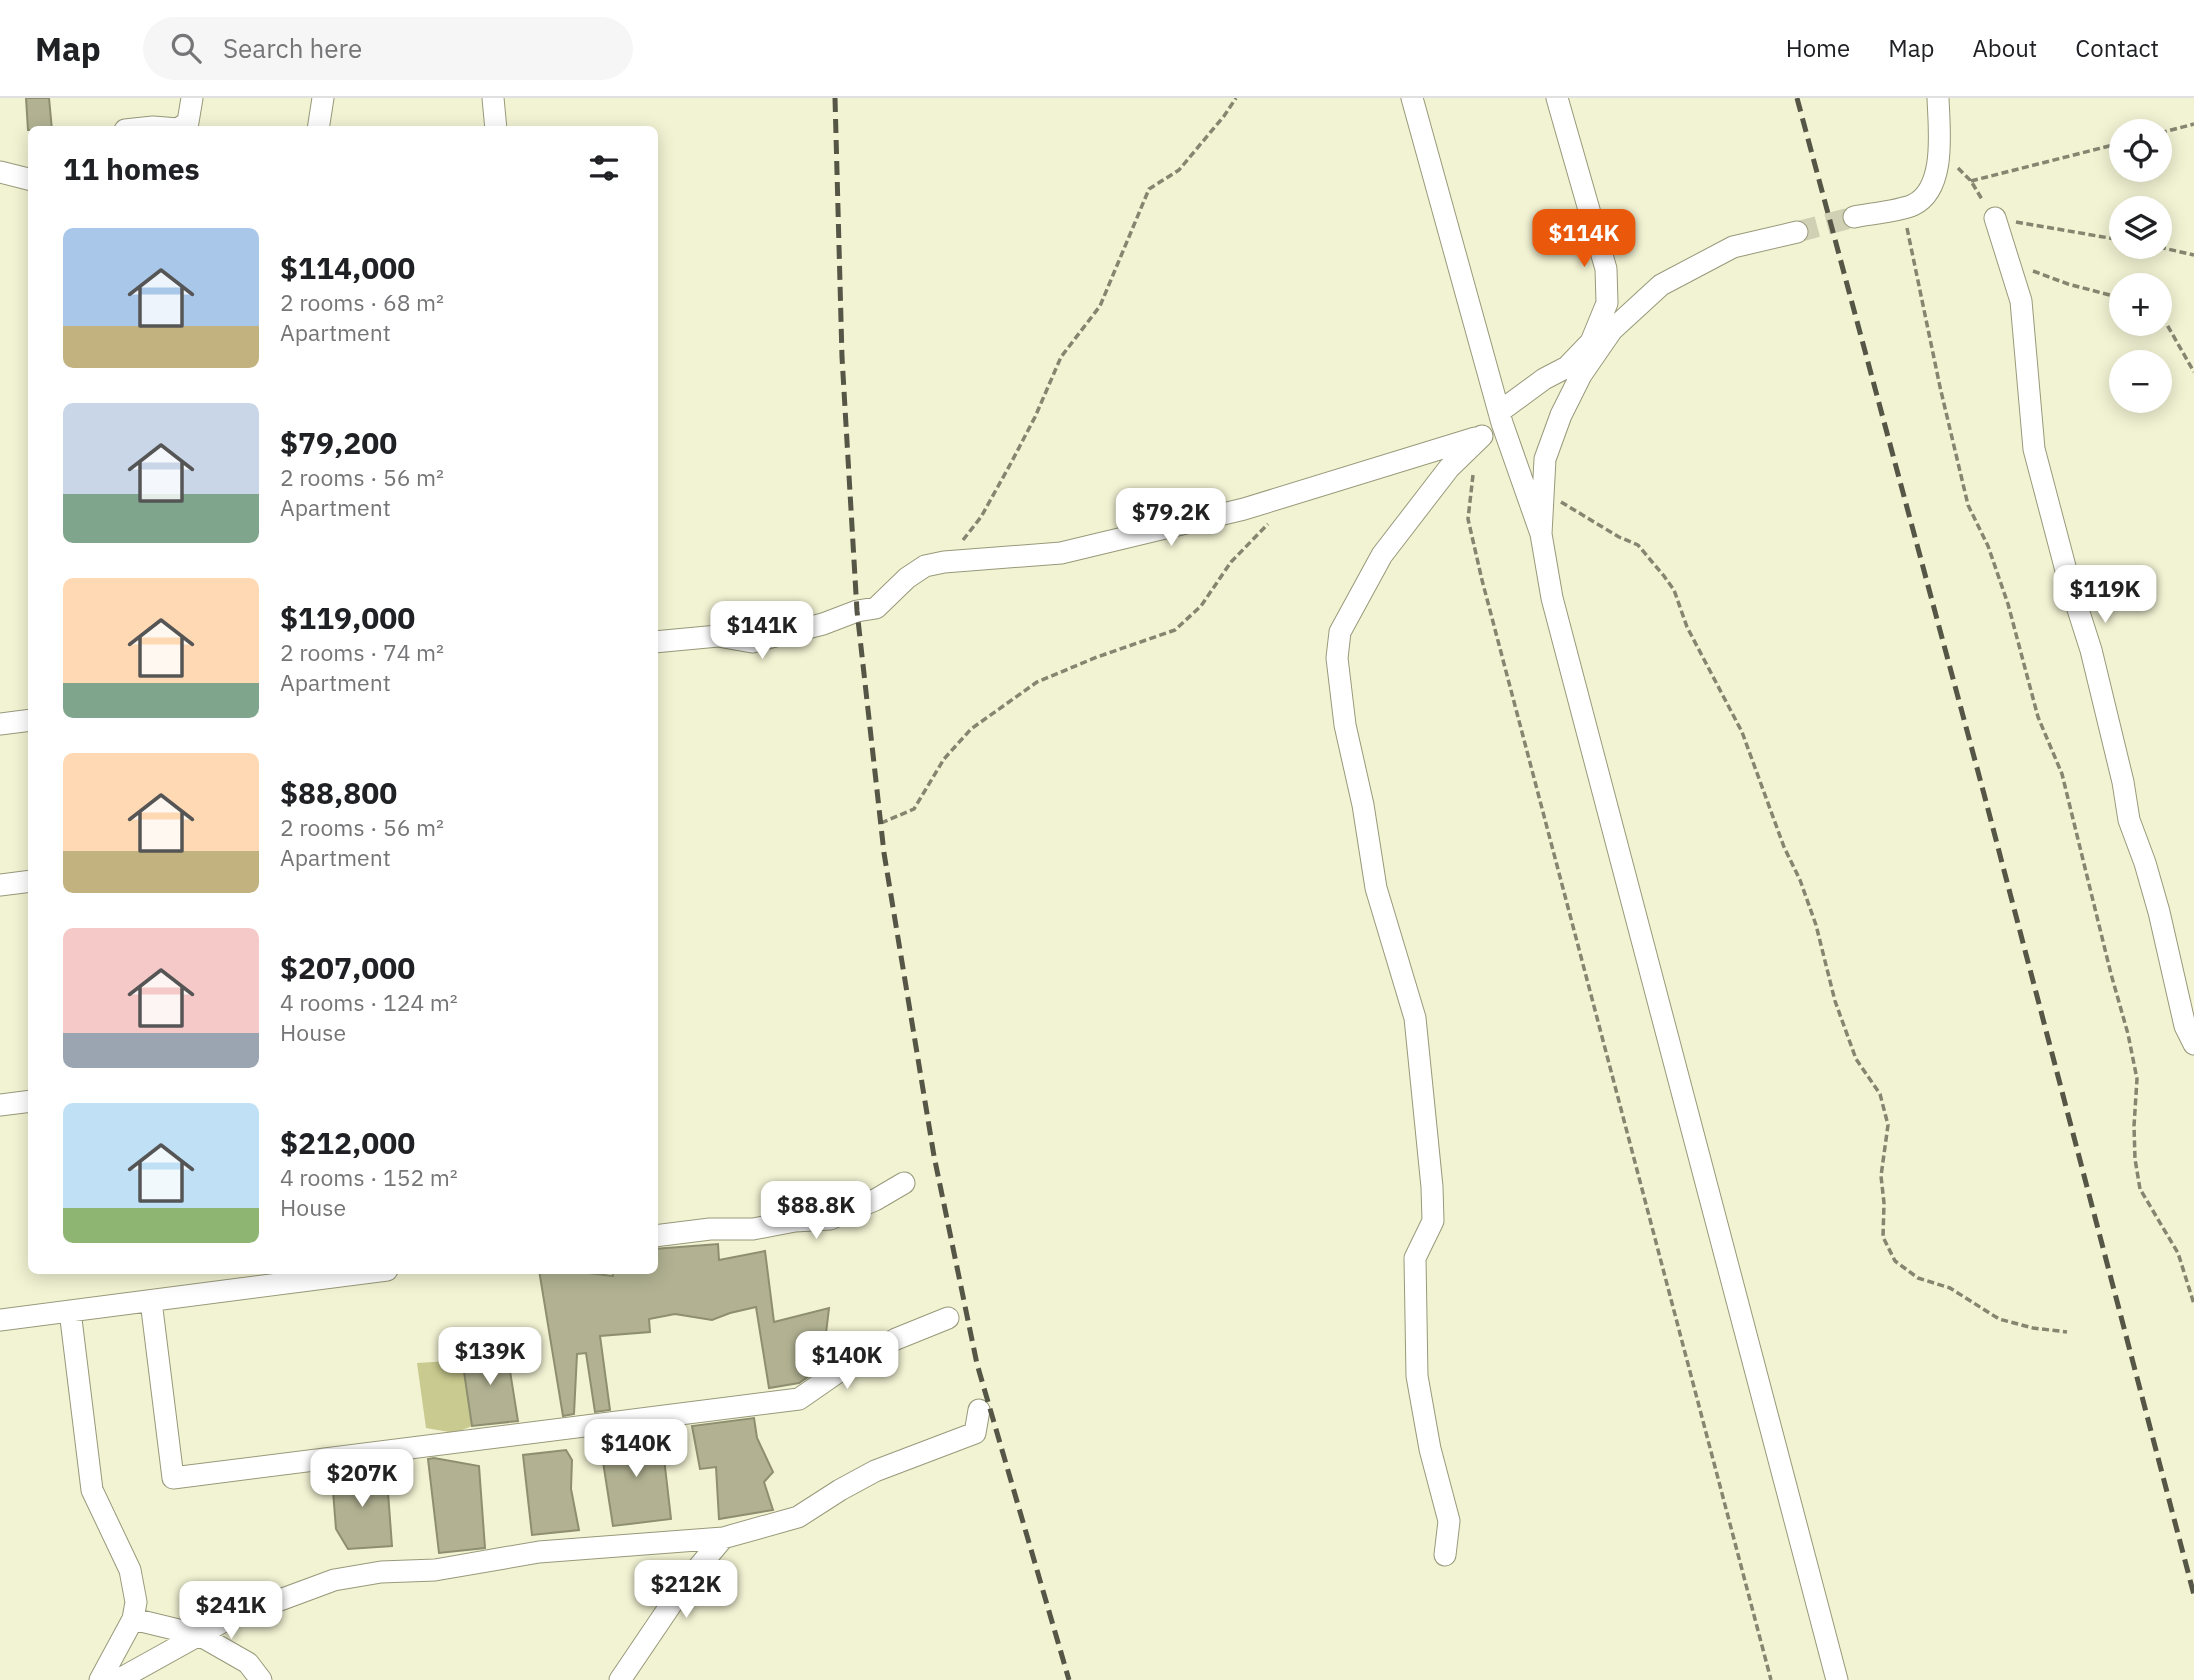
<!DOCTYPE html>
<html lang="en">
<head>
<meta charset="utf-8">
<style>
  :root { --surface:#fff; --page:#f6f6f6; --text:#202124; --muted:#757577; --line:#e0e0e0; --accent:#ea580c }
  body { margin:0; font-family:"IBM Plex Sans",sans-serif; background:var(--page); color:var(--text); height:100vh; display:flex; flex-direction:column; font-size:26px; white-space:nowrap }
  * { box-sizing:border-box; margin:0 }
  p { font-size:23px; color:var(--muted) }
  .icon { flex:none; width:38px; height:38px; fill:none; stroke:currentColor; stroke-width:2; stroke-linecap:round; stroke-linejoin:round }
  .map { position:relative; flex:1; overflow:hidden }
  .details { position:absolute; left:28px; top:28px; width:630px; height:1148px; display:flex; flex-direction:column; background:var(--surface); border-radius:10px; box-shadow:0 4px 18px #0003 }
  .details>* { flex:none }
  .tools { position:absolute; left:2109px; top:21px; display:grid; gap:14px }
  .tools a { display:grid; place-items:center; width:63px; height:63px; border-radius:50%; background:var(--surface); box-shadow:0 4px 18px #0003; font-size:35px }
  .price { position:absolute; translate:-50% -60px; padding:0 16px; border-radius:14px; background:#fff; color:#222; font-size:23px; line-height:46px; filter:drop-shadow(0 2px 4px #0008) }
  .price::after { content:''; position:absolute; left:50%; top:42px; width:21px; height:16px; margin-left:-10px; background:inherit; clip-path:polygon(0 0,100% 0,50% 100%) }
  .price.on { background:var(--accent); color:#fff }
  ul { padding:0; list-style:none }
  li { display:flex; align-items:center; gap:21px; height:175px; padding:0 35px }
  li span { display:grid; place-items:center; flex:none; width:196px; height:140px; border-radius:10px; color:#555 }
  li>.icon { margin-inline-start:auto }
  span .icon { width:84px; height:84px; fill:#fffc; stroke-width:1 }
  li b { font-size:30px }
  h2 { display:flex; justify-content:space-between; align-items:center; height:84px; padding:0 35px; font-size:30px }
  header { display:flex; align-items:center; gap:42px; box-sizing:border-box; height:98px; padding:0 35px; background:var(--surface); border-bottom:2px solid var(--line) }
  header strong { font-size:33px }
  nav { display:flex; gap:38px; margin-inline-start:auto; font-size:24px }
  .search { width:490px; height:63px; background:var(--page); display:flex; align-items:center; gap:18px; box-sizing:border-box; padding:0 24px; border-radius:38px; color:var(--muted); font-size:26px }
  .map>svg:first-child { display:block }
  .green { fill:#c9ca8f }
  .building { fill:#b2b293; stroke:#8e8e70; stroke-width:2 }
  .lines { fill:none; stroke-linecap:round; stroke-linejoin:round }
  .minor-tunnel { stroke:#d0d0b4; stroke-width:21; stroke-dasharray:21 10; stroke-linecap:butt }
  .minor-casing { stroke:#98997a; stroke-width:23 }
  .path { stroke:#858570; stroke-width:3.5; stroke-dasharray:7 3.5; stroke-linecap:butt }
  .minor { stroke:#fff; stroke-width:21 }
  .rail { stroke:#565646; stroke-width:5; stroke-dasharray:14 7; stroke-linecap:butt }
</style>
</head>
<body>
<header>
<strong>Map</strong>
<div class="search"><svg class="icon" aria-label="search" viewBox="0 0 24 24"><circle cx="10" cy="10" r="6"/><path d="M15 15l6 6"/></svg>Search here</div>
<nav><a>Home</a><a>Map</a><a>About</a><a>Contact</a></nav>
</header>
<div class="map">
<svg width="2194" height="1582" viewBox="0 0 2194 1582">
  <rect width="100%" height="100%" fill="#f2f3d3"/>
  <path class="green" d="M465 1262 472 1328 455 1335 426 1330 417 1265Z"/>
  <path class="building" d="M26 0H49L52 32H28Z
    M718 1146 719 1162 765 1153 774 1224 829 1210 822 1269 799 1285 769 1290 756 1209 730 1215 712 1222 675 1216 649 1221 650 1234 600 1238 610 1312 595 1314 586 1255 577 1256 574 1316 563 1318 539 1172H564L613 1178 612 1172H654V1151Z
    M506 1248 518 1323 472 1328 463 1267 468 1254Z
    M754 1320 757 1340 773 1374 764 1384 773 1412 719 1421 716 1369 700 1371 692 1328Z
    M661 1334 671 1421 613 1428 601 1351 609 1340Z
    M566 1352 572 1362 571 1391 579 1432 532 1437 523 1357Z
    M434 1360 479 1368 485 1450 439 1455 428 1361Z
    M367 1369 387 1381 392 1448 348 1451 336 1431 332 1380Z"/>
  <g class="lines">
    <path class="minor-tunnel" d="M1797 134 1854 119"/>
    <g class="minor-casing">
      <path id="minor" d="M493 0 496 32
        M1412 0 1502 325 1541 436 1545 361 1561 317 1581 277 1612 232 1661 187 1733 149 1797 134
        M125 32 153 29 178 31 188 24 192 0
        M318 32 323 0
        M0 74 32 82
        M1854 119C1869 116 1900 113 1913 107 1947 91 1939 30 1938 0
        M1995 120 2021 203 2034 351 2068 480 2091 552 2123 684 2129 722 2145 765 2159 814 2185 928 2194 946
        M1499 314 1544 281 1567 269 1591 244 1607 205 1606 171 1557 0
        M1541 436 1552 500 1837 1582
        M654 544 718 538 752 544 823 526 857 513 876 510 907 480 925 468 944 464 1061 455 1244 411 1475 340
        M0 626 32 622
        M0 787 32 783
        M0 1007 32 1003
        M654 1138 710 1131H753L795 1123 830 1121 875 1102 904 1085
        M151 1203 173 1380 799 1301 848 1267 896 1241 948 1220
        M70 1213 92 1392 130 1472 136 1504 133 1521 100 1582
        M0 1222 387 1172
        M1445 1457 1449 1423 1430 1351 1417 1278 1415 1160 1433 1123 1432 1089 1415 920 1376 790 1363 707 1345 627 1337 560 1340 534 1382 457 1449 370 1482 338
        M133 1521 199 1537 248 1565 261 1582
        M118 1582 226 1522 334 1482 381 1474 435 1472 539 1454 723 1440 798 1419 840 1392 875 1373 975 1335 979 1312
        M620 1582 687 1483 723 1440"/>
    </g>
    <path class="path" d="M2160 35 2194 26
      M1958 70 1971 83 1983 103
      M1971 83 2121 45
      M2016 124 2121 142
      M1907 130 1940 289 1968 407 1988 448 2008 506 2038 619 2062 676 2111 876 2128 936 2137 981 2134 1028 2135 1061 2140 1091 2178 1155 2194 1206
      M2159 149 2194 157
      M2033 173 2068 186 2121 200
      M2160 221 2166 225 2194 274
      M1473 377 1468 421 1482 482 1771 1582
      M1561 404 1619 439 1638 447 1664 478 1674 492 1687 529 1742 634 1784 749 1800 782 1816 827 1835 903 1856 961 1880 996 1888 1027 1881 1078 1884 1105 1883 1139 1895 1163 1918 1180 1950 1190 1999 1221 2033 1230 2067 1234
      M963 442 981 419 1011 365 1035 319 1061 259 1100 208 1149 91 1179 72 1224 18 1236 0
      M881 725 914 711 944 661 971 631 1037 584 1097 559 1175 532 1201 508 1231 464 1268 426"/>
    <use href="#minor" class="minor"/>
    <path class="rail" d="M835 0 842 259 857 513 884 755 934 1058 977 1266 1069 1582
      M1797 0 1984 696 2194 1497"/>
  </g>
</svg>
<div class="tools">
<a><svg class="icon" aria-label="locate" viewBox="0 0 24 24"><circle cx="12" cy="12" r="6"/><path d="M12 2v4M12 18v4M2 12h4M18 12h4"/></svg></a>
<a><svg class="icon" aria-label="layers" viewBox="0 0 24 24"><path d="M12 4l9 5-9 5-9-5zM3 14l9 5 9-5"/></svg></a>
<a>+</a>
<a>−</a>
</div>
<b class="price on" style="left:1584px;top:171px">$114K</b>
<b class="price" style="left:1171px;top:450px">$79.2K</b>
<b class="price" style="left:2105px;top:527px">$119K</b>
<b class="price" style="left:762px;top:563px">$141K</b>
<b class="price" style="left:816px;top:1143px">$88.8K</b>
<b class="price" style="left:490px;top:1289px">$139K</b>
<b class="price" style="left:847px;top:1293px">$140K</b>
<b class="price" style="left:636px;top:1381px">$140K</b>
<b class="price" style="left:362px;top:1411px">$207K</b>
<b class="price" style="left:686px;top:1522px">$212K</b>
<b class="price" style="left:231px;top:1543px">$241K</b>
<section class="details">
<h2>11 homes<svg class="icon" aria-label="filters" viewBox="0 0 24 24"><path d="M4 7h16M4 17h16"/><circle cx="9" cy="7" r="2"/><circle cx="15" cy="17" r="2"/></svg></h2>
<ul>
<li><span style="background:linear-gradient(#a9c7e8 70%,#c2b280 0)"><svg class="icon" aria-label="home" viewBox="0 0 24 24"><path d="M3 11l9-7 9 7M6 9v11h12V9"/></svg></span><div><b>$114,000</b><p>2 rooms · 68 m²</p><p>Apartment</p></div></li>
<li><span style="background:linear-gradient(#c9d6e8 65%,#7fa58c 0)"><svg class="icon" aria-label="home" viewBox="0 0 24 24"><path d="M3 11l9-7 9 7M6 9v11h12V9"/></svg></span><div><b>$79,200</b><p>2 rooms · 56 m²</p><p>Apartment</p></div></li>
<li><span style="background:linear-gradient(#ffd9b3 75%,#7fa58c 0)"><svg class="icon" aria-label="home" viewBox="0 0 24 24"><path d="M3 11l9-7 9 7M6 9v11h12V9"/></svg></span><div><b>$119,000</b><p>2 rooms · 74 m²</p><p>Apartment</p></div></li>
<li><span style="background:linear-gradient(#ffd9b3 70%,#c2b280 0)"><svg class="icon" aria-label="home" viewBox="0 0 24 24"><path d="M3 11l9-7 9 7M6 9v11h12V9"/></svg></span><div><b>$88,800</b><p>2 rooms · 56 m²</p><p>Apartment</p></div></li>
<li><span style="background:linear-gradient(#f6c9c9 75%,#9aa5b1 0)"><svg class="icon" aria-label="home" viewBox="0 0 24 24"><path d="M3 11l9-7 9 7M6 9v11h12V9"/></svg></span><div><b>$207,000</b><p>4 rooms · 124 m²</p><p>House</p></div></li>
<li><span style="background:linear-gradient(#bfe0f5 75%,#8fb573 0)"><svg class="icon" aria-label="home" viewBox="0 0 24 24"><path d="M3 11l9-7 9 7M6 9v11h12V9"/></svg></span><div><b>$212,000</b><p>4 rooms · 152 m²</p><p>House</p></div></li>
</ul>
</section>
</div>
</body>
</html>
